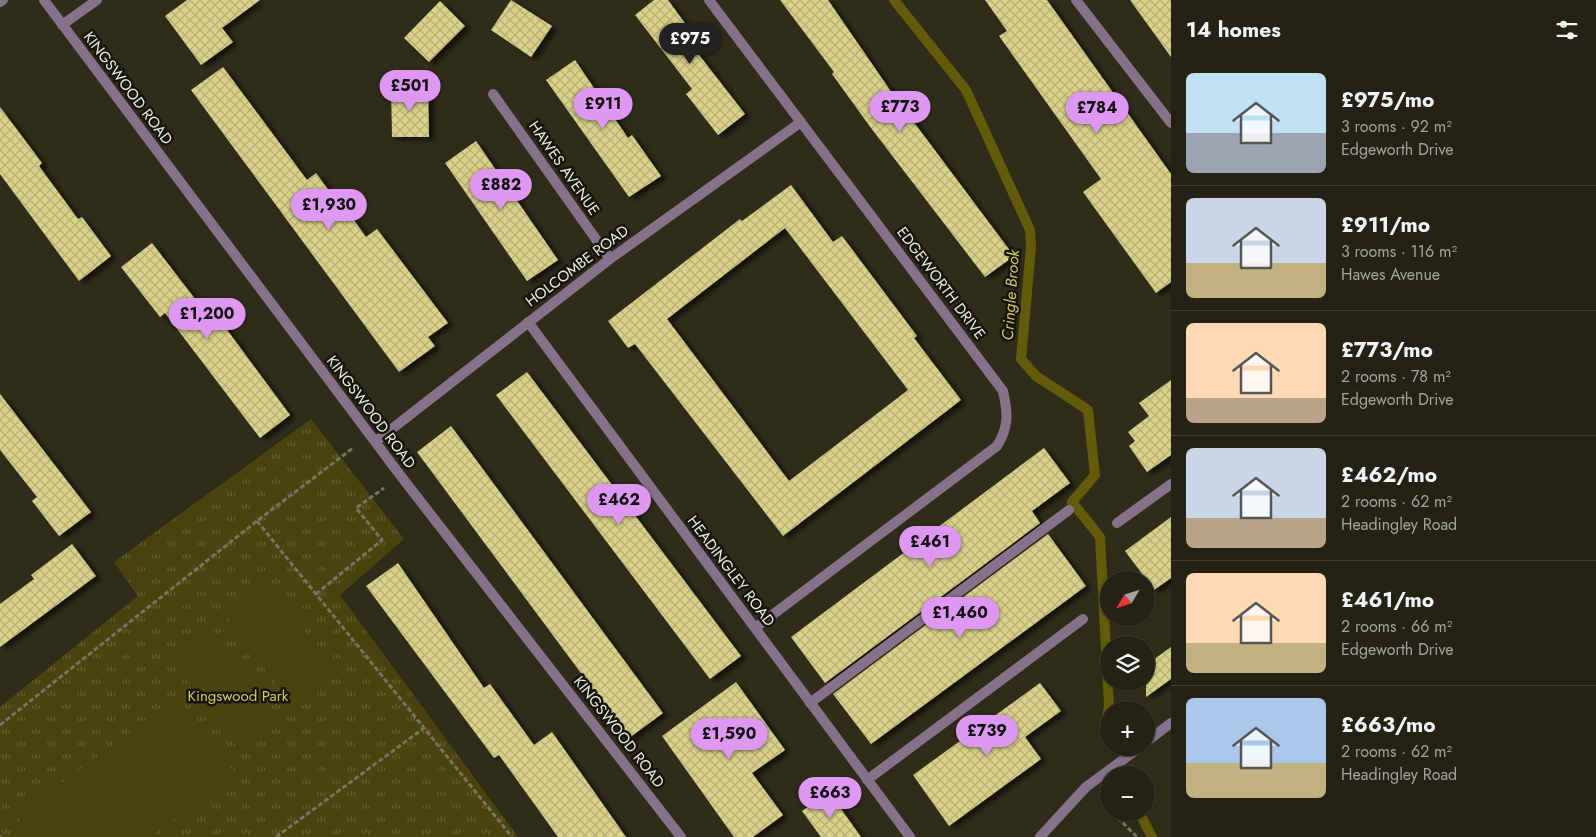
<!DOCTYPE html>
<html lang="en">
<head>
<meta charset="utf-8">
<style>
  :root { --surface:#232214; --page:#2b2a1d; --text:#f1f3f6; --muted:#a3a4a0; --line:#403f34; --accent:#de98f2 }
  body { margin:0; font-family:Jost,sans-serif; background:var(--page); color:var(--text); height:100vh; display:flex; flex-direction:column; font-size:19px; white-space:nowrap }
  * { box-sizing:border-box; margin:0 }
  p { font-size:16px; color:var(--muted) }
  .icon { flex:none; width:28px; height:28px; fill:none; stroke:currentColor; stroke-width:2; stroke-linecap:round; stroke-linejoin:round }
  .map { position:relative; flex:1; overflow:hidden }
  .details { display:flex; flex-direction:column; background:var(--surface); width:425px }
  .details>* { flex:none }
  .needle { width:32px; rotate:232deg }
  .controls { position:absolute; left:1100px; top:571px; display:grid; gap:10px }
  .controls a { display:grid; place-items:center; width:55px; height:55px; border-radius:50%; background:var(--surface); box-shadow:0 1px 4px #0004,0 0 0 1px var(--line); font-size:25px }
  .price { position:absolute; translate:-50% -42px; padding:0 11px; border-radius:18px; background:var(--accent); color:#111; font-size:16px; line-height:32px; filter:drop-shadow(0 1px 2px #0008) }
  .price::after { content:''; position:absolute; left:50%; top:30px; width:15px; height:11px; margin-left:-8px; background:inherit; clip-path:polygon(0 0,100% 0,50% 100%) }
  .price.active { background:#222; color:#fff }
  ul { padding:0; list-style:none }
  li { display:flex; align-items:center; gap:15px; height:125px; padding:0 15px }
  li+li { border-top:1px solid var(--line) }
  li span { display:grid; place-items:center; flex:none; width:140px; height:100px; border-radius:8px; color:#555 }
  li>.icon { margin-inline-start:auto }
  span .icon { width:60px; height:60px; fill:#fffc; stroke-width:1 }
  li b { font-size:21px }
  h2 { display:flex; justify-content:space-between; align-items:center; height:60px; padding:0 15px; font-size:21px }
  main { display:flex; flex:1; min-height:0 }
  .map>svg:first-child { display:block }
  .park { fill:url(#park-tufts) }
  .pitch { fill:#4a430d }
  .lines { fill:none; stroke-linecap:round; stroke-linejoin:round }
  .stream { stroke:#635a0a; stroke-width:10 }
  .building { fill:url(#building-cross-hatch); fill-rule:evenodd; filter:url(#shadow) }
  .path { stroke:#757463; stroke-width:3; stroke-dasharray:5 2.5; stroke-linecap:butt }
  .service { stroke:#85728a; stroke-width:10 }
  .minor { stroke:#85728a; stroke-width:10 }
  .tertiary { stroke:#85728a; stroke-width:10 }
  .labels { text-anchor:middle; stroke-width:5; stroke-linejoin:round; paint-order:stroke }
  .street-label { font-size:15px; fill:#edece0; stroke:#16150d }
  .park-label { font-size:15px; fill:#d7c965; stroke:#16150d }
  .water-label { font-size:16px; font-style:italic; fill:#d3c662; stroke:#16150d }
</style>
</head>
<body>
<main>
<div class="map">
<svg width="1171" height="837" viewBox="0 0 1171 837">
  <defs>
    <pattern id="park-tufts" width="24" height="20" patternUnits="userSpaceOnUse" patternTransform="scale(1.25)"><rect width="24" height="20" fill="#4a430d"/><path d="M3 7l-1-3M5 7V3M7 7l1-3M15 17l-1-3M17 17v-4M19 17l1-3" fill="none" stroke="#645e30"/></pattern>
    <pattern id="building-cross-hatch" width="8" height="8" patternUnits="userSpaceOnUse" patternTransform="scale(1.25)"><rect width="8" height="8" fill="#dad189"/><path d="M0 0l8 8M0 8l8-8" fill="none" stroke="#b5ae78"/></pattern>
    <filter id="shadow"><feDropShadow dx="5.5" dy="3" stdDeviation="2.5" flood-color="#0009"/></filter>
  </defs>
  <rect width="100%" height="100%" fill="#2f2d1a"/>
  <path class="park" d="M311 419 404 539 340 595 518 837H0V707L138 596 114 562Z"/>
  <path class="pitch" d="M269 582 336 672 292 705 225 614Z
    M209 626 278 719 238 748 170 656Z
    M178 697 235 773 150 837H32L17 816Z"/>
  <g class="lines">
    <path class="stream" d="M894 0 966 90 1030 230 1031 247 1021 359 1036 376 1088 410 1095 475 1072 502 1100 537 1109 706 1105 728
      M1139 812 1152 837"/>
  </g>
  <path class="building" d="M187 0H260L222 28 233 42 201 65 165 16Z
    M511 0 552 26 531 57 491 30Z
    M654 0H668L695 37 689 42 745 114 718 135 686 94 692 89 635 15Z
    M780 0H828L892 93 1014 256 985 277 871 128 832 74 834 72Z
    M985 0H1047L1171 174V282L1156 293 1083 192 1101 179 999 36 1007 31Z
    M1130 0H1171V57Z
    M440 1 465 26 429 62 404 38Z
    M575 60 628 138 632 135 661 176 629 197 546 80Z
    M223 67 307 180 316 173 338 203 341 202 366 237 377 229 448 323 428 337 435 346 399 372 191 90Z
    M428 86 429 137H392L391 87Z
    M0 107 42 163 39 166 78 219 82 217 111 256 79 281 0 174Z
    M476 141 558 260 527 281 445 163Z
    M791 185 833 242 842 236 917 336 914 338 961 400 783 536 635 344 628 348 608 321 740 219 742 221ZM785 228 908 390 789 481 667 319Z
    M152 243 202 308 208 304 290 415 260 438 165 313 160 317 121 267Z
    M527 372 741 656 710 679 496 395Z
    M1171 380V455L1147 472 1129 446 1135 441 1128 432 1149 416 1139 403Z
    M0 394 91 512 59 536 32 501 37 497 0 450Z
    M451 426 663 713 629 738 417 452Z
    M1044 448 1070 483 1032 511 1040 523 825 683 791 637Z
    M1171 517V578L1154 590 1125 551Z
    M1048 534 1086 586 871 744 833 694Z
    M72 544 96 576 0 647V604L34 579 31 575Z
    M398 563 484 688 490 684 534 745 552 732 626 837H558L499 755 494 758 366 586Z
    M1171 647V679L1146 697V665Z
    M736 682 785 750 752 773 783 815 753 837H734L662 736Z
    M1040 683 1061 711 1025 737 1041 759 949 826 913 775Z
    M829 792 861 837H821L802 811Z"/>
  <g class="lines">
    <path class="path" d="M257 521 512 837
      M316 594 382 540 356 508 384 488
      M0 725 257 521 353 448
      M1102 803 1109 809
      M1112 812 1137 837
      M0 836 1 837
      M276 837 424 728"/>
    <path class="service" d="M810 703 1069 510"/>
    <path class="minor" d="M44 0 400 475 681 837
      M709 0 1003 391C1008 413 1009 427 997 446L755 628
      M1076 0 1171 123
      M0 2 3 0
      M62 25 97 0
      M493 94 610 259
      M528 322 910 837
      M375 442 610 259 801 122
      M1117 523 1171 484
      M867 780 1083 619"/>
    <path class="tertiary" d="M1146 742 1171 723
      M1040 837 1086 787 1139 748"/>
  </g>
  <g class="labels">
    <g class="street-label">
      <text transform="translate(128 88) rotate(53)" y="5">KINGSWOOD ROAD</text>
      <text transform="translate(564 168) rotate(55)" y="5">HAWES AVENUE</text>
      <text transform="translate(577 266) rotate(-37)" y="5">HOLCOMBE ROAD</text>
      <text transform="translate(941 283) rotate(53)" y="5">EDGEWORTH DRIVE</text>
      <text transform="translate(371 412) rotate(53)" y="5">KINGSWOOD ROAD</text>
      <text transform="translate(731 571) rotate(53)" y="5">HEADINGLEY ROAD</text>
      <text transform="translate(619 732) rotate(52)" y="5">KINGSWOOD ROAD</text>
    </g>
    <g class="park-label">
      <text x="238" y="701">Kingswood Park</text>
    </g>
    <g class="water-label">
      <text transform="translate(1010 295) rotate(-86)" y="6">Cringle Brook</text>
    </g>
  </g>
</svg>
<div class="controls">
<a><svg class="needle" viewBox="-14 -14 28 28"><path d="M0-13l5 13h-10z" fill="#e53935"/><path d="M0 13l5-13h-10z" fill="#a3a4a0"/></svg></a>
<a><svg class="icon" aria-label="layers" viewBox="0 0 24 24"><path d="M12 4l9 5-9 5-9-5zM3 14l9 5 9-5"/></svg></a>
<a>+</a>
<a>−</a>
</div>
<b class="price active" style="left:690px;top:65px">£975</b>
<b class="price" style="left:410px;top:112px">£501</b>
<b class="price" style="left:603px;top:130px">£911</b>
<b class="price" style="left:900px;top:133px">£773</b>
<b class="price" style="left:1097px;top:134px">£784</b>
<b class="price" style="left:501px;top:211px">£882</b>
<b class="price" style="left:329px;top:231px">£1,930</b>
<b class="price" style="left:207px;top:340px">£1,200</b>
<b class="price" style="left:619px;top:526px">£462</b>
<b class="price" style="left:930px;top:568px">£461</b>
<b class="price" style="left:960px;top:639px">£1,460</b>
<b class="price" style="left:987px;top:757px">£739</b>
<b class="price" style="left:729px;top:760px">£1,590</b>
<b class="price" style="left:830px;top:819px">£663</b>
</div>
<section class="details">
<h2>14 homes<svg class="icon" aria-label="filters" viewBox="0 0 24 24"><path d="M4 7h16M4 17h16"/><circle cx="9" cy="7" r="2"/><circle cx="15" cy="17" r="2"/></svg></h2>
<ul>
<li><span style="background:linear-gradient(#bfe0f5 60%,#9aa5b1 0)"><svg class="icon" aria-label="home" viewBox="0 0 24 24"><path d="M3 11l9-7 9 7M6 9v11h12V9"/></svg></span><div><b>£975/mo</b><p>3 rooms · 92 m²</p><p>Edgeworth Drive</p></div></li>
<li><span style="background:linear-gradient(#c9d6e8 65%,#c2b280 0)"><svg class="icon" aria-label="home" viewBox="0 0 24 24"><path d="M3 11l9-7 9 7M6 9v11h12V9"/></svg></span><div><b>£911/mo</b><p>3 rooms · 116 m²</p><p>Hawes Avenue</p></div></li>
<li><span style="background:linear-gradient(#ffd9b3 75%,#b9a48a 0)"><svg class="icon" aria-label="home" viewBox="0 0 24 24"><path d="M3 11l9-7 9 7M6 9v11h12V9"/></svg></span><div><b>£773/mo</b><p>2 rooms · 78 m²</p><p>Edgeworth Drive</p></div></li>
<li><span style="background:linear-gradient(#c9d6e8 70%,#b9a48a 0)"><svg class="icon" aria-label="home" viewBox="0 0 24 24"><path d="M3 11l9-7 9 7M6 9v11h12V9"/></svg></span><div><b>£462/mo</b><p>2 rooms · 62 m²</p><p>Headingley Road</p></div></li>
<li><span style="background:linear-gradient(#ffd9b3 70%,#c2b280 0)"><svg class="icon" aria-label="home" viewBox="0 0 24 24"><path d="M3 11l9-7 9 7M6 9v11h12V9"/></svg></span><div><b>£461/mo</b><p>2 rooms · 66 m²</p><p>Edgeworth Drive</p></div></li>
<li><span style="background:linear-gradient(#a9c7e8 65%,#c2b280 0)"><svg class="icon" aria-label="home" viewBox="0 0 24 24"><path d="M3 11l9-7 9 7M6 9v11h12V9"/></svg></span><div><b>£663/mo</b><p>2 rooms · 62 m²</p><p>Headingley Road</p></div></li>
</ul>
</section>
</main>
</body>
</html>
